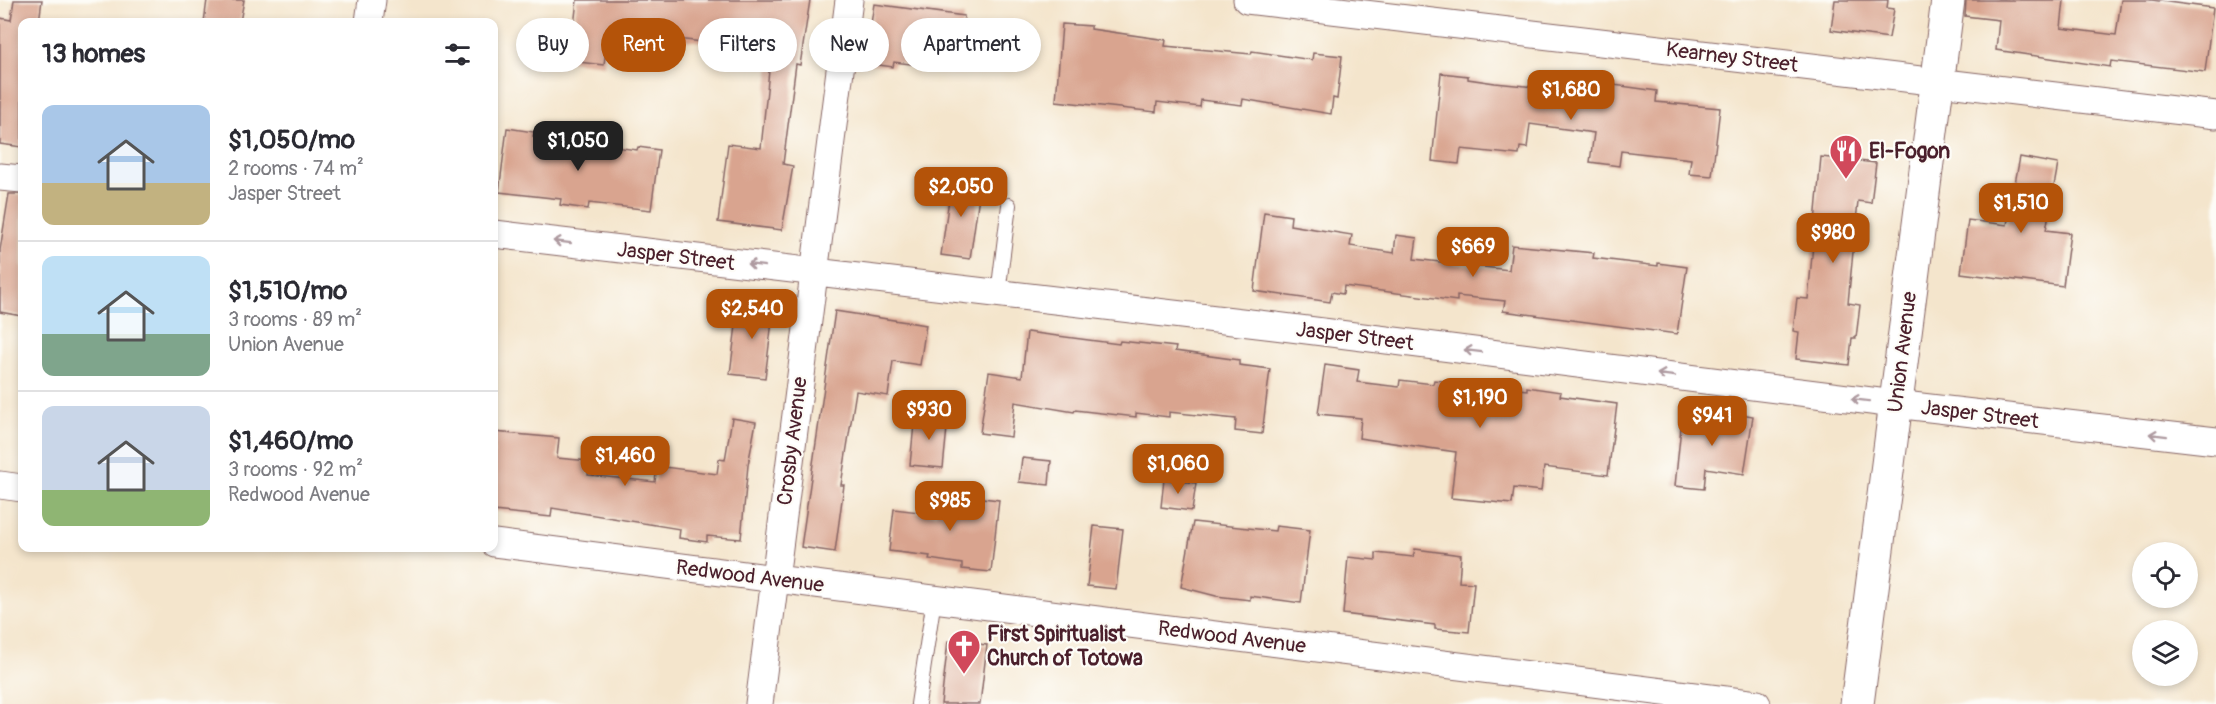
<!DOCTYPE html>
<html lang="en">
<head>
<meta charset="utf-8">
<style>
  :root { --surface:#fff; --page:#f7f7f7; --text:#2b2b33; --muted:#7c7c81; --line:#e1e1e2; --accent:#b45309 }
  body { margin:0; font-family:Pangolin,sans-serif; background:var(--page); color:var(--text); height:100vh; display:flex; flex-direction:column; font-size:22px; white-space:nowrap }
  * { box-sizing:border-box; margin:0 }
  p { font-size:20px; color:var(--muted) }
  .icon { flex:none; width:33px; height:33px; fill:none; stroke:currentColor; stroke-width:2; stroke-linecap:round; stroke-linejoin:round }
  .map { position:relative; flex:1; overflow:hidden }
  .sheet { position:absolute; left:18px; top:18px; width:480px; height:534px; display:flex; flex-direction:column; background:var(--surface); border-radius:12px; box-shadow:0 3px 9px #0003 }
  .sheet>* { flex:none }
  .guide { position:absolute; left:516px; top:18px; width:570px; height:54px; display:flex; gap:12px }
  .buttons { position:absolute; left:2132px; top:542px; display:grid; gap:12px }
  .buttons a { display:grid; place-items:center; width:66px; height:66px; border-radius:50%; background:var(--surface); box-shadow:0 3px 9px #0003; font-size:30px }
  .price { position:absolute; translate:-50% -51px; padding:0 14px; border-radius:12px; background:var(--accent); color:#fff; font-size:20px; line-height:39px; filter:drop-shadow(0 2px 3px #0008) }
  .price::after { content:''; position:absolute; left:50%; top:36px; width:18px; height:14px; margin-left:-9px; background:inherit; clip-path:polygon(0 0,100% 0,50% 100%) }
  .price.current { background:#222; color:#fff }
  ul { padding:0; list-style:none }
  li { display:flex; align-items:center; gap:18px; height:150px; padding:0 24px }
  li+li { border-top:2px solid var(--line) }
  li span { display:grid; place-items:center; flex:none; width:168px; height:120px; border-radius:12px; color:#555 }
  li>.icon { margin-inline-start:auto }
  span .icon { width:72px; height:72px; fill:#fffc; stroke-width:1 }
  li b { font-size:26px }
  h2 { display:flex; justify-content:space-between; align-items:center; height:72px; padding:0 24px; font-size:26px }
  .chip { padding:0 21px; border-radius:27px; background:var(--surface); box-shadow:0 3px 9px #0003; font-size:21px; line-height:54px }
  .chip.current { background:var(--accent); color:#fff }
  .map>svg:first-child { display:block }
  .building { fill:#d9a48f }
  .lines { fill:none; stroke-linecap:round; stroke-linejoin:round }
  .service-casing { stroke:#866463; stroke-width:16 }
  .minor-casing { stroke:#866463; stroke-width:29 }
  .primary-casing { stroke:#866463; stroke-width:35 }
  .service { stroke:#fff; stroke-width:14 }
  .minor { stroke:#fff; stroke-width:27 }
  .primary { stroke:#fff; stroke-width:33 }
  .oneway { stroke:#ae9aa0 }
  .labels { text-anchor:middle; stroke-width:4.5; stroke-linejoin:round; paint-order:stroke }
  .street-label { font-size:21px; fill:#4a1f2b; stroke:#fdfcf7 }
  .poi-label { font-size:21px; font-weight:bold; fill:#4a1f2b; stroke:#fdfcf7; text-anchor:start }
</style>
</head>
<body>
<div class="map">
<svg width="2216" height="704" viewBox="0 0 2216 704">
  <rect width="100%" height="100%" fill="#fdfcf7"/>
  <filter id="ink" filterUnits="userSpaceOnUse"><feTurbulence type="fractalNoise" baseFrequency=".0167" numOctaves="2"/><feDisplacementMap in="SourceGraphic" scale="12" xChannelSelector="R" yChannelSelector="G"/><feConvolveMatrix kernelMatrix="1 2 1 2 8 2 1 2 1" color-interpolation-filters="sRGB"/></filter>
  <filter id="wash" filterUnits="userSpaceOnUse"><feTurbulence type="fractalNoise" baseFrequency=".008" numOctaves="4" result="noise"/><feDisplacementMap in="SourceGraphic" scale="24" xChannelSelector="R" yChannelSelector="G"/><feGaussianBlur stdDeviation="1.35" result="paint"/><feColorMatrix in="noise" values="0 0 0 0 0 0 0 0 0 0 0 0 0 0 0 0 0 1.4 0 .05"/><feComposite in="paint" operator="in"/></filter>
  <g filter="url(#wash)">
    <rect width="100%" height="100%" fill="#f4e5cc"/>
    <g id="blocks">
      <path class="building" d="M14 0H42L39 22H22V147L0 144V18L11 20Z
        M207 0H244L240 22H204Z
        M577 0H810L800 65 796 64 783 164 793 166 782 230 718 222 728 144 761 148 770 61 740 57 741 50 710 47 711 43 608 31 604 65 570 61Z
        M1835 0H1888L1887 8 1894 9 1889 38 1831 30Z
        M1966 0H2064L2061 28 2116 35 2121 0H2152L2213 8 2205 72 2111 61 2110 67 1996 50 1999 20 1965 16Z
        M874 4 964 16 958 62 945 60 944 68 894 62 893 67 865 63Z
        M1062 24 1091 26V29L1166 40 1165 46 1251 54 1252 51 1312 60 1313 53 1342 56 1337 99 1333 98 1331 114 1243 99 1242 105 1201 100 1200 107 1157 102 1156 112 1056 101Z
        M1441 73 1468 76V79L1495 83 1565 90 1567 81 1600 86V83L1657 91 1656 102 1720 108 1712 176 1689 174 1691 159 1621 151 1619 166 1590 162 1594 133 1530 124 1527 148 1520 147 1519 155 1461 149 1459 164 1432 161Z
        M507 128 534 132 533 136 637 150 638 147 659 150 651 210 589 203 588 209 560 205 561 199 499 192Z
        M1821 157 1876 163 1871 203 1858 201 1848 303 1860 305 1856 338H1852L1849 365 1796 359 1799 332 1793 331 1797 298 1808 299Z
        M2020 157 2058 164 2046 230 2070 233 2063 286 1961 273 1968 220 2007 225Z
        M952 178 981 182 970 259 941 255Z
        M9 194H22V316L0 312V250Z
        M1264 212 1291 216 1290 225 1352 235 1350 246 1394 253 1396 235 1417 238 1414 259 1509 270 1512 245 1594 253 1593 258 1658 266V263L1687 267 1677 334 1503 311 1505 301 1457 296V301L1344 286 1343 294 1332 292 1330 302 1254 291Z
        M739 301 774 305 765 378 730 374Z
        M835 311 926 325 920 365 893 361 888 396 856 391 841 485H844L835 552 801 547Z
        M1027 332 1119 344 1120 341 1176 347 1175 351 1239 360V365L1270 369 1262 434 1235 431 1236 419 1169 412V417L1136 413V417L1075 410 1074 412 1015 402 1011 437 980 433 989 372 1022 377Z
        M1325 365 1359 370 1357 382 1399 387 1400 380 1433 384 1434 380 1527 390V387L1561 392 1560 396 1617 404 1608 475 1544 467 1541 491 1514 488 1512 504 1451 498 1456 452 1359 438 1361 418 1318 414Z
        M1718 410 1753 416 1744 474 1706 468 1704 489 1675 486 1682 417 1716 420Z
        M915 414 948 418 943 468 910 465Z
        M732 418 756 422 748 465 741 539 707 536V542L679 538 680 529 552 508 551 517 494 511V432L559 438 557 458 589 461 588 475 655 482 657 466 717 474 719 459 725 460Z
        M1022 458 1051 461 1049 485 1019 482Z
        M1164 479 1196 483 1192 511 1161 507Z
        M939 493 999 500 991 572 962 569V564L929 559 930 556 889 551 894 509 936 514Z
        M1193 522 1275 531 1276 526 1310 530 1301 603 1250 596V600L1216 596 1181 587Z
        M1094 526 1123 529 1116 589 1087 586Z
        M1415 549 1461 555 1459 582 1474 583 1469 632 1435 629V625L1343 614 1348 557 1376 560V553L1413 557Z
        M948 641 987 645 980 704H941Z"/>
    </g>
  </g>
  <g filter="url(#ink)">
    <use href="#blocks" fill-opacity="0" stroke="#866463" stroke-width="1.5"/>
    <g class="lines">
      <g class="service-casing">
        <path id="service" d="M998 294 1009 205
          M918 704 934 599"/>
      </g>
      <g class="minor-casing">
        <path id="minor" d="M1247 0 2216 115
          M369 22 372 0
          M0 177 22 179
          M494 234 1275 326 1895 404 2216 441
          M0 485 22 488
          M494 543 1757 704
          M759 704 849 0"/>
      </g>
      <g class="primary-casing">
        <path id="primary" d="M1857 704 1948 0"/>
      </g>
      <use href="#service" class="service"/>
      <use href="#minor" class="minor"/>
      <use href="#primary" class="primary"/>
    </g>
    <defs><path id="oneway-shaft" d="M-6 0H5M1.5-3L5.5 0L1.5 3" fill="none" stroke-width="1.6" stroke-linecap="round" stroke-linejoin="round" transform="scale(1.5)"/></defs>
    <g class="oneway">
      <use href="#oneway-shaft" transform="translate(562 242) rotate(-173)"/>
      <use href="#oneway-shaft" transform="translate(756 265) rotate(-173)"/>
      <use href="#oneway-shaft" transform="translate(1473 351) rotate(-173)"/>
      <use href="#oneway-shaft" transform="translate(1666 375) rotate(-173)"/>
      <use href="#oneway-shaft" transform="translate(1860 400) rotate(-173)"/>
      <use href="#oneway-shaft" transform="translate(2158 435) rotate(-173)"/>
    </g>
  </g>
  <defs>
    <g id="restaurant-pin" transform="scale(1.725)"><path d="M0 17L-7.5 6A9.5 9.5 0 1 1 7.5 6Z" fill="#d1495b" stroke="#fdfcf7"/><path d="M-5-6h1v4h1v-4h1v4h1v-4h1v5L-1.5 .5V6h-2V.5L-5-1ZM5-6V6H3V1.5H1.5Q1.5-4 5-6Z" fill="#fff"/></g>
    <g id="church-pin" transform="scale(1.725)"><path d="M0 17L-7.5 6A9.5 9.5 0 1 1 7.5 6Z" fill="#d1495b" stroke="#fdfcf7"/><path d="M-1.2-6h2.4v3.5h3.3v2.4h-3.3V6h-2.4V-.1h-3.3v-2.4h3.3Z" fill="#fff"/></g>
  </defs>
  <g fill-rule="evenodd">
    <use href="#restaurant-pin" x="1846" y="151"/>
    <use href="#church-pin" x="964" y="646"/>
  </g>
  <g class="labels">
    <g class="street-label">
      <text transform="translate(1732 57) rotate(7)" y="7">Kearney Street</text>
      <text transform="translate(676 256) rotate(7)" y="7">Jasper Street</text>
      <text transform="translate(1355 336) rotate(7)" y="7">Jasper Street</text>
      <text transform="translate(1902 352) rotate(-83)" y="7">Union Avenue</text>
      <text transform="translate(1980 414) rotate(7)" y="7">Jasper Street</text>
      <text transform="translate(792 441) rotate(-83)" y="7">Crosby Avenue</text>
      <text transform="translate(750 576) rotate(7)" y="7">Redwood Avenue</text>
      <text transform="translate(1232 637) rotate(7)" y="7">Redwood Avenue</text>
    </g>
    <g class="poi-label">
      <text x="1869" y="158">El-Fogon</text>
      <text x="987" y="641">First Spiritualist<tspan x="987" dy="24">Church of Totowa</tspan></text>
    </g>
  </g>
</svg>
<div class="buttons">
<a><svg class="icon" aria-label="locate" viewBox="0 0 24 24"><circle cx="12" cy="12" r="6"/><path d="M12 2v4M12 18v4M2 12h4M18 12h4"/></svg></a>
<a><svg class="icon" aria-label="layers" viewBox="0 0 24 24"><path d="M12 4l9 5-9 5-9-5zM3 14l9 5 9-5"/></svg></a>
</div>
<b class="price" style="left:1571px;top:121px">$1,680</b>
<b class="price current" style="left:578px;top:172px">$1,050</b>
<b class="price" style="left:961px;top:218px">$2,050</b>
<b class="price" style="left:2021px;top:234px">$1,510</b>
<b class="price" style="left:1833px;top:264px">$980</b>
<b class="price" style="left:1473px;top:278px">$669</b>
<b class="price" style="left:752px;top:340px">$2,540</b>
<b class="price" style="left:1480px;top:429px">$1,190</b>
<b class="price" style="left:929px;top:441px">$930</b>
<b class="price" style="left:1712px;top:447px">$941</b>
<b class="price" style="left:625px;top:487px">$1,460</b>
<b class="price" style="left:1178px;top:495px">$1,060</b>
<b class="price" style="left:950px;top:532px">$985</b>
<div class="guide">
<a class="chip">Buy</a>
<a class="chip current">Rent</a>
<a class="chip">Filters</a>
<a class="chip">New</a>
<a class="chip">Apartment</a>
</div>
<section class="sheet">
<h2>13 homes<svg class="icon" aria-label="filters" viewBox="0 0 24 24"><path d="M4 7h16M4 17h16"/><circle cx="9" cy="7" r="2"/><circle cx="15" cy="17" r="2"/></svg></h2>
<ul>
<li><span style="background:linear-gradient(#a9c7e8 65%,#c2b280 0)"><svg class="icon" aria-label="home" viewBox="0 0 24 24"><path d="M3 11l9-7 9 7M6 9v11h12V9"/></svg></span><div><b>$1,050/mo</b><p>2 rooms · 74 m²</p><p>Jasper Street</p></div></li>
<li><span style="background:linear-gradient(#bfe0f5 65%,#7fa58c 0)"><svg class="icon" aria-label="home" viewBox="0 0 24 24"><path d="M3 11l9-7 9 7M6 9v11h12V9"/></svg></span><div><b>$1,510/mo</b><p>3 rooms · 89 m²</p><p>Union Avenue</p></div></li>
<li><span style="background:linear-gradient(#c9d6e8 70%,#8fb573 0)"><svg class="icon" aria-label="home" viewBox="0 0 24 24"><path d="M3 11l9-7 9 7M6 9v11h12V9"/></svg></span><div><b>$1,460/mo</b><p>3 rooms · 92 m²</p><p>Redwood Avenue</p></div></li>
</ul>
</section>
</div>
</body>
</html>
